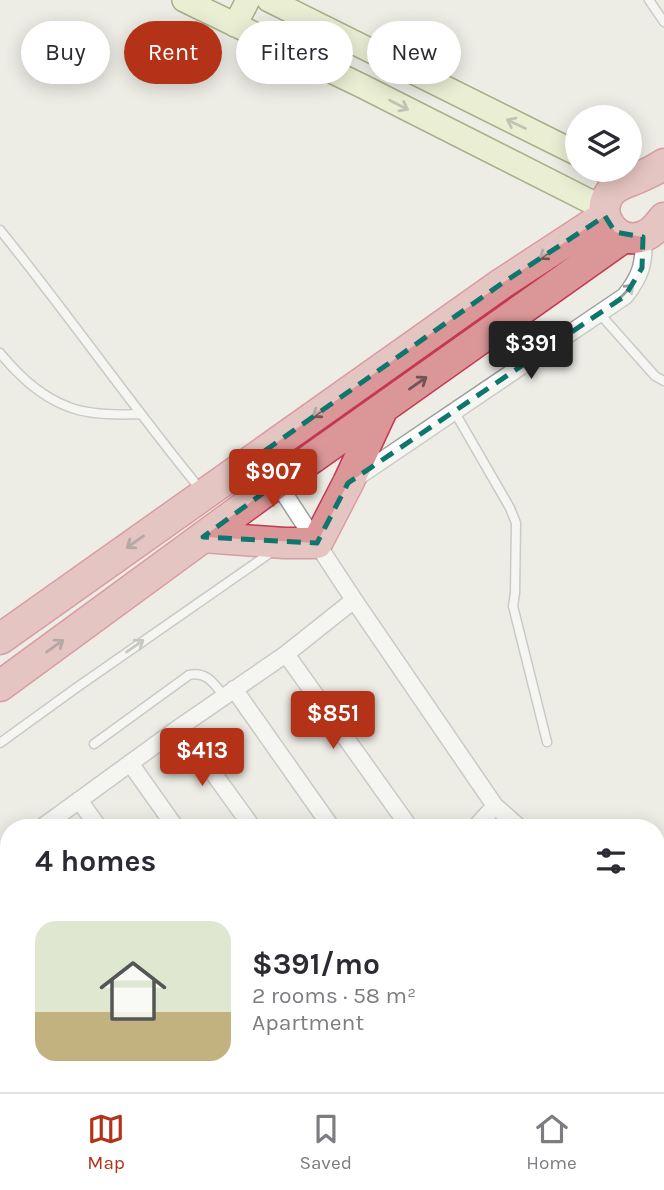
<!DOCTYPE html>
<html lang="en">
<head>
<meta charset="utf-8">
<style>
  :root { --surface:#fff; --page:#f2f2f3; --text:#2b2b33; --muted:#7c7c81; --line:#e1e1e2; --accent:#b33218 }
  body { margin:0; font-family:Karla,sans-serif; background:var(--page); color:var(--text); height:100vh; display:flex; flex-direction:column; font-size:26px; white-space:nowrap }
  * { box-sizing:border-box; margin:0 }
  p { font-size:23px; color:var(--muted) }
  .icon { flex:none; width:38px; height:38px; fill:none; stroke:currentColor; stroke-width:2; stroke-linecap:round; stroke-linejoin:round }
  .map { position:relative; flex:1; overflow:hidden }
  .drawer { position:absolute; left:0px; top:819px; width:665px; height:273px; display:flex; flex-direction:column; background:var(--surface); border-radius:28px 28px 0 0; box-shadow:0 4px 18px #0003 }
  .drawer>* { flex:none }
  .hud { position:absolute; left:21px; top:21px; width:623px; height:63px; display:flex; gap:14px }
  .buttons { position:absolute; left:565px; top:105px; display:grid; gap:14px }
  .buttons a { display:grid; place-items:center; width:77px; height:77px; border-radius:50%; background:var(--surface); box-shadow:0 4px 18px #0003; font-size:35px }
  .price { position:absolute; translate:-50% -60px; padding:0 16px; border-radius:7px; background:var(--accent); color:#fff; font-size:23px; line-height:46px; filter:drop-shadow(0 2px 4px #0008) }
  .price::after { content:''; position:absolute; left:50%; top:42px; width:21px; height:16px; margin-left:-10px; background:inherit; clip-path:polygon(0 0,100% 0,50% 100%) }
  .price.on { background:#222; color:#fff }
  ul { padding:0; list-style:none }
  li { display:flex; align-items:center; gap:21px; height:175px; padding:0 35px }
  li+li { border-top:2px solid var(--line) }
  li span { display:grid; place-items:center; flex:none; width:196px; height:140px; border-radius:21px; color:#555 }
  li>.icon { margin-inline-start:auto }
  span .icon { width:84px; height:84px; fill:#fffc; stroke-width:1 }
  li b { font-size:30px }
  h2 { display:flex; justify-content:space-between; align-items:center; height:84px; padding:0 35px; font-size:30px }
  .chip { padding:0 24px; border-radius:32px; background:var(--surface); box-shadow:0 4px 18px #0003; font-size:24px; line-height:63px }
  .chip.on { background:var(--accent); color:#fff }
  .dock { display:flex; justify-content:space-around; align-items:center; height:98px; border-top:2px solid var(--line); background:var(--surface); font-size:19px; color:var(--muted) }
  .dock a { display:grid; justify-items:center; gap:4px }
  .dock .on { color:var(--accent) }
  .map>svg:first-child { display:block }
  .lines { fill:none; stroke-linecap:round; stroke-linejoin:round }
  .lane-casing { stroke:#9f9f9f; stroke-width:11 }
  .street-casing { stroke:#9f9f9f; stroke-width:19 }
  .secondary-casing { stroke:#506712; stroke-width:26 }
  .highway-casing { stroke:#c43952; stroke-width:33 }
  .lane { stroke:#fff; stroke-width:8 }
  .street { stroke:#fff; stroke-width:16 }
  .secondary { stroke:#e7f1bf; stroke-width:23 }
  .highway { stroke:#db9697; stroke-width:30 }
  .oneway { stroke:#8d9277 }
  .oneway2 { stroke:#735454 }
  .oneway3 { stroke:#9a9a9a }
  .marked { fill:none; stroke:#0f766e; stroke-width:5; stroke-dasharray:14 9; stroke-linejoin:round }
</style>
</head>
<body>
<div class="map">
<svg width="664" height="1092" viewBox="0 0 664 1092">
  <rect width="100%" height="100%" fill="#edece5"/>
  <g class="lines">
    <g class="lane-casing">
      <path id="lane" d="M649 0 664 22
        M0 230C69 315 131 405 201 490
        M599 313 655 376 664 381
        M0 353C18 375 41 397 69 407 89 415 119 415 140 414
        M454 411 510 508 516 523 515 593 513 606 547 742
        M0 743 76 688 273 551
        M94 744 189 675C207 671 214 684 224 696"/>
    </g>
    <g class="street-casing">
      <path id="street" d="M274 478 354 600 495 806 520 828
        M356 478 625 296C641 276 645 262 643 237
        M286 654 410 828
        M234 689 332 828
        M180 727 253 828
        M130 763 176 828
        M79 800 99 828
        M41 828 180 727 286 654 354 600
        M475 828 495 806
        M0 857 9 851
        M0 902 9 914
        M656 945 664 952
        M0 1009 9 1022
        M50 1083 56 1092
        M127 1083 133 1092
        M203 1083 209 1092
        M282 1083 288 1092
        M336 1083 342 1092
        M657 1092 664 1085"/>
    </g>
    <g class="secondary-casing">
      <path id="secondary" d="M184 0 362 86 605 209
        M269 0 578 154
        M235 25 248 0
        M603 170 625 183"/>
    </g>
    <g class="highway-casing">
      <path id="highway" d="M664 164C658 168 651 172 644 175 633 181 618 183 610 193 593 216 618 247 644 236 653 233 658 225 664 218
        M203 537 284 543H317L348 483 382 410
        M0 639 501 284 605 216
        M0 686 277 483 624 237"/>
    </g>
    <use href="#lane" class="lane"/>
    <use href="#street" class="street"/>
    <use href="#secondary" class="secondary"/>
    <use href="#highway" class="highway"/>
  </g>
  <defs><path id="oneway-shaft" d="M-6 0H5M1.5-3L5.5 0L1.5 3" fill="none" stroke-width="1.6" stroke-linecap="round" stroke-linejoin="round" transform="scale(1.75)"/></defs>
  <g class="oneway">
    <use href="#oneway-shaft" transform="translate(399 105) rotate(27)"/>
    <use href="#oneway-shaft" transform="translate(516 124) rotate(-154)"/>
  </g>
  <g class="oneway2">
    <use href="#oneway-shaft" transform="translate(548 253) rotate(147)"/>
    <use href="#oneway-shaft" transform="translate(418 383) rotate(-35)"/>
    <use href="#oneway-shaft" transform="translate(321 411) rotate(145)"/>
    <use href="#oneway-shaft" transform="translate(135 542) rotate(145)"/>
    <use href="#oneway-shaft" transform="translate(55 646) rotate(-36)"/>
  </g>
  <g class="oneway3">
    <use href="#oneway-shaft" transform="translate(626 292) rotate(-45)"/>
    <use href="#oneway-shaft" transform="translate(135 646) rotate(-35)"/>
  </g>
  <path d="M0 0H664V1092H0ZM605 216 615 232 643 237 642 268 625 296 348 483 317 543 203 537 277 483 259 455 501 284Z" fill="#edece5" fill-opacity=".55" fill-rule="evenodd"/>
  <path class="marked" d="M605 216 615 232 643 237 642 268 625 296 348 483 317 543 203 537 277 483 259 455 501 284Z"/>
</svg>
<div class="buttons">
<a><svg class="icon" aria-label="layers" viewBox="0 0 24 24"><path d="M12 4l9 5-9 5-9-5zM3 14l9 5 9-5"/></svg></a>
</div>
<b class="price on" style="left:531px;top:381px">$391</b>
<b class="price" style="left:273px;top:509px">$907</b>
<b class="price" style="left:333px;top:751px">$851</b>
<b class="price" style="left:202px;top:788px">$413</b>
<div class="hud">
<a class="chip">Buy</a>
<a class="chip on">Rent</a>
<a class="chip">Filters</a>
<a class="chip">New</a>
</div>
<section class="drawer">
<h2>4 homes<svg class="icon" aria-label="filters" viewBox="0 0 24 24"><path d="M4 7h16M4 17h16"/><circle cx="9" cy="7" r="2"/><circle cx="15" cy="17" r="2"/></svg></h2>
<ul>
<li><span style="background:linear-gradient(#dfe7d0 65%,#c2b280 0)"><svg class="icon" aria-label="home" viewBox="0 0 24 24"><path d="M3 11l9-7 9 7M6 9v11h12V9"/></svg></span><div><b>$391/mo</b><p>2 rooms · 58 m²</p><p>Apartment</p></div></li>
</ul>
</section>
</div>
<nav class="dock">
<a class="on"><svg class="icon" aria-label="map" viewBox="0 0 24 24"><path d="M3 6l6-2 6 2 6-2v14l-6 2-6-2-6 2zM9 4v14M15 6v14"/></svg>Map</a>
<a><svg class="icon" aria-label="saved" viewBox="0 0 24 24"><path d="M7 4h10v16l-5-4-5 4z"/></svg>Saved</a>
<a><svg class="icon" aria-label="home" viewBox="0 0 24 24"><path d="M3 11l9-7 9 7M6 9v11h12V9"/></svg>Home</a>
</nav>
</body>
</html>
